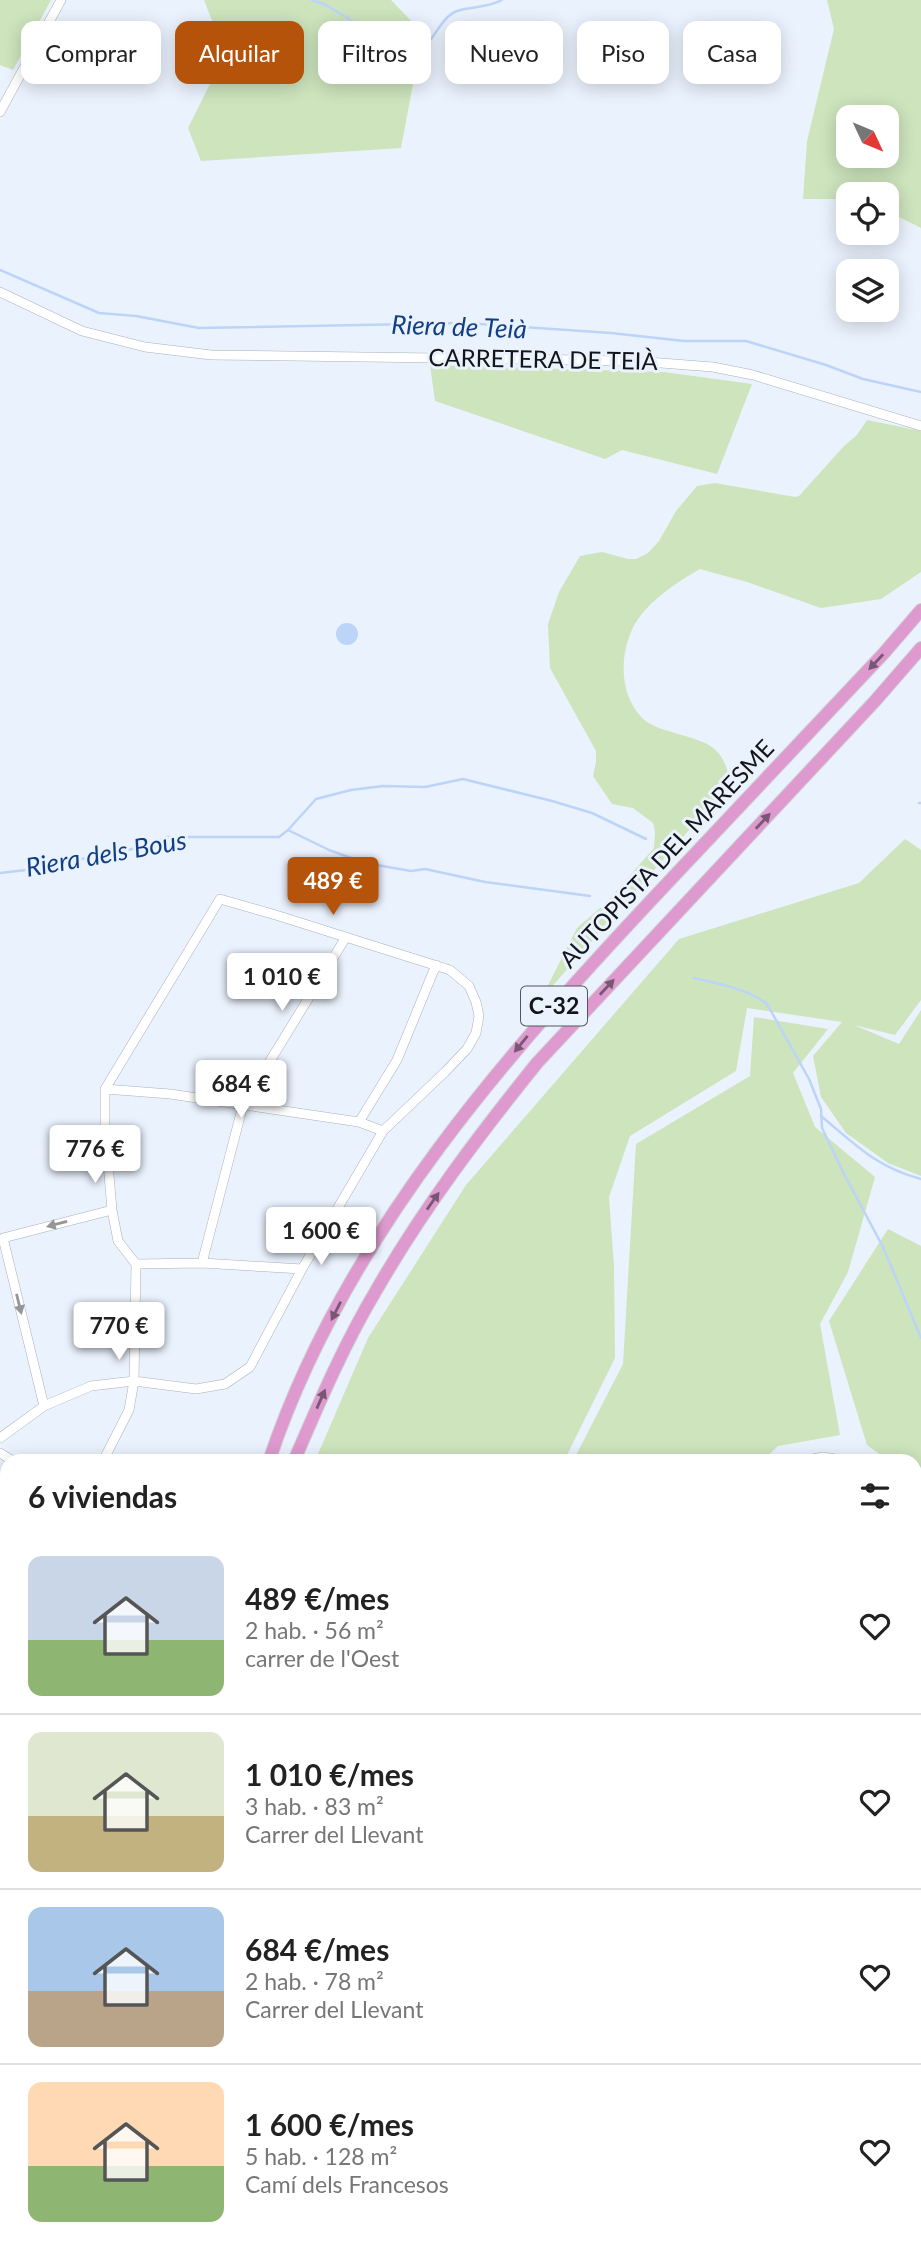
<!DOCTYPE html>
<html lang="es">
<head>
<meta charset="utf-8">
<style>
  :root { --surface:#fff; --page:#f2f2f2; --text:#222; --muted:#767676; --line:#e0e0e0; --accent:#b45309 }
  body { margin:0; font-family:Lato,sans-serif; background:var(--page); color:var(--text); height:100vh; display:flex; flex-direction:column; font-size:26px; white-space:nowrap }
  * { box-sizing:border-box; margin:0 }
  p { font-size:23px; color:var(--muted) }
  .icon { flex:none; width:38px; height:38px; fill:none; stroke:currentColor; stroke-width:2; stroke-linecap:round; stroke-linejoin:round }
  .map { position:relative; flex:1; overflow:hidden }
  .panel { position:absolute; left:0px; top:1454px; width:922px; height:800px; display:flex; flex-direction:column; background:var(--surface); border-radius:21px 21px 0 0; box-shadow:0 4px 18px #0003 }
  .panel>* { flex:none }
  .hud { position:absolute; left:21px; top:21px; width:880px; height:63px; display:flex; gap:14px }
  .needle { width:46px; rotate:134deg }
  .fabs { position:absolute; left:836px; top:105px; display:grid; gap:14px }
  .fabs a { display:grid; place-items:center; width:63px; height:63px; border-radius:14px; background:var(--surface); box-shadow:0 4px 18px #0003; font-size:35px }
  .price { position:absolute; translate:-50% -60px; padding:0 16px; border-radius:7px; background:#fff; color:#222; font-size:23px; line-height:46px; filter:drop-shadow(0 2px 4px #0008) }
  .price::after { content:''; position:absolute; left:50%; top:42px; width:21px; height:16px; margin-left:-10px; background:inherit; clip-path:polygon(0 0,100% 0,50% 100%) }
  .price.selected { background:var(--accent); color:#fff }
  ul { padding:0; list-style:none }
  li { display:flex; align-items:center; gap:21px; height:175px; padding:0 28px }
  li+li { border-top:2px solid var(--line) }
  li span { display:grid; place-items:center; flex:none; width:196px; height:140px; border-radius:14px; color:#555 }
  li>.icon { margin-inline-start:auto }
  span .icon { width:84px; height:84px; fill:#fffc; stroke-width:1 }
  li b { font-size:30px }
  h2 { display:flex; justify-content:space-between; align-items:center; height:84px; padding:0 28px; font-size:30px }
  .chip { padding:0 24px; border-radius:14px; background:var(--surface); box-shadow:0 4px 18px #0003; font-size:24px; line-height:63px }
  .chip.selected { background:var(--accent); color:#fff }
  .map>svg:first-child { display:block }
  .green { fill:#cde4bd; fill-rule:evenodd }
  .water { fill:#bcd4f8 }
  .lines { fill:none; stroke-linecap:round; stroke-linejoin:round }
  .stream { stroke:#bcd4f8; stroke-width:2.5 }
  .minor-casing { stroke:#a9b1bb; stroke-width:10 }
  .highway-casing { stroke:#d0d0d1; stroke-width:14 }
  .minor { stroke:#fff; stroke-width:9 }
  .highway { stroke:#de99ce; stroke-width:12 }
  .oneway { fill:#785774 }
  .oneway2 { fill:#949698 }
  .labels { text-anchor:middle; stroke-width:6; stroke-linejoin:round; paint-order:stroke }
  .shield { fill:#eaf2fd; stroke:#53575d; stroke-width:2 }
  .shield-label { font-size:23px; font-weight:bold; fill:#121519 }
  .street-label { font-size:24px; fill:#121519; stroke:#eaf2fd }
  .water-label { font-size:26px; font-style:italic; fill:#113f83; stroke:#eaf2fd }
</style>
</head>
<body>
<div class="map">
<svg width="921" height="2253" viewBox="0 0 921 2253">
  <rect width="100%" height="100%" fill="#eaf2fd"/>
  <path class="green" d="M0 0H51L13 70 0 65Z
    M204 0H391L418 28V57L401 148 201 161 188 128 225 54Z
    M827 0H921V228L887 211V194H849V199H803L807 141 834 29ZM849 117H887V156H849Z
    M430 365 664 372 752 384 717 474 622 450 605 459 435 401Z
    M867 420 921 431V572L881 599 821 608 747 582 700 569C677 582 654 597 638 619 618 649 617 698 647 722 655 727 664 730 672 732 711 744 725 745 731 789L726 788 541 999 577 928 606 903 654 848 655 832 653 823 633 808 612 804 593 776 596 762V751L550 668 548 624 559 592 580 556 602 552 628 559H636L648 553 659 541 676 511 697 486 715 483 795 497 799 496 844 446 857 435Z
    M905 839 921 850V1000L895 1035 854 1025 899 1044 921 1010V1176L888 1163 846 1133 821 1097 813 1056 842 1022 747 1008 736 1071 630 1136 609 1197 614 1267 615 1358 564 1461H315L368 1338 466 1185 679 939 859 883Z
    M754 1017 828 1029 793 1073 815 1127 875 1177 848 1272 820 1324 840 1435 778 1446 762 1461H573L623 1364 636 1144 750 1076Z
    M888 1229 921 1246V1472L915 1474V1461H889L867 1445 829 1321Z"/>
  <path class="water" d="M336 634a11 11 0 1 1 22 0a11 11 0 1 1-22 0Z"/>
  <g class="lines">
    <path class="stream" d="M312 0 326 5 375 35 391 38 411 49H422C435 39 441 17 457 11 472 6 488 8 502 0
      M0 270 99 313 136 316 199 328 466 323 611 333 684 341H746L826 365 863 379 921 392
      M919 803H921
      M288 830 329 850 365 863 411 871 425 869 485 882 590 896
      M0 873 26 870 132 849 168 837H279L288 830 316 799 351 790 383 786 425 787 463 779 552 801 592 813 646 839
      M694 978C719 984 746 988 767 1004L809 1079 821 1109 822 1128 843 1172 883 1247 921 1338
      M821 1116C856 1145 876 1167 921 1179
      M0 2024H2"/>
    <g class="minor-casing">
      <path id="minor" d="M0 112 61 0
        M0 292 82 331 145 347 211 355 584 360 648 362 713 367 753 375 921 426
        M105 1089 170 1094 359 1122 383 1131
        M105 1089V1128L112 1210 118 1241 136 1264
        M359 1122 397 1060 436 965
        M202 1263 243 1105 346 937
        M136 1264 202 1263 302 1269
        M44 1406 3 1238 112 1210
        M0 1438 44 1406 91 1386 134 1381 196 1389 225 1384 250 1367 302 1269 383 1131 445 1072 467 1049 476 1033 479 1016 476 1002 469 986 450 970 279 916 220 899 105 1089
        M0 1453 13 1461
        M103 1461 129 1410 134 1381 136 1264
        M802 1461 823 1457 848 1461
        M915 1493 921 1496
        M915 1607 921 1610
        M0 1677 7 1662
        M915 1684 921 1685
        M915 1741 921 1740
        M915 1831H921
        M915 1912 921 1911
        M915 2000 921 1998
        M915 2114 921 2113
        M915 2159 921 2158
        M915 2221 921 2212
        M33 2253 34 2247
        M355 2253 358 2247
        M773 2253 775 2247
        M840 2253 853 2247"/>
    </g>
    <g class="highway-casing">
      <path id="highway" d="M269 1461C345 1233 512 1048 674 876 744 801 814 727 884 653L921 610
        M294 1461C319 1403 344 1344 377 1289 423 1209 479 1135 537 1063L875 701 921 648
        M0 2103 7 2086
        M0 2184 7 2160"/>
    </g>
    <use href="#minor" class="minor"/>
    <use href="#highway" class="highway"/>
  </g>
  <defs><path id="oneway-solid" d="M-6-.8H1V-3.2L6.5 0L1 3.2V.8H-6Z" transform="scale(1.75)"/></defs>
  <g class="oneway">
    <use href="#oneway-solid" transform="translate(876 662) rotate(133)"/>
    <use href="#oneway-solid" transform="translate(763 821) rotate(-47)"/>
    <use href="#oneway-solid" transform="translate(607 987) rotate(-47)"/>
    <use href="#oneway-solid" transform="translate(521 1044) rotate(129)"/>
    <use href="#oneway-solid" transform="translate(433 1201) rotate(-55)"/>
    <use href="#oneway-solid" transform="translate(336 1311) rotate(117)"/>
    <use href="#oneway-solid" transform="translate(321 1399) rotate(-66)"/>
  </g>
  <g class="oneway2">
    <use href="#oneway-solid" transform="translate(57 1224) rotate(165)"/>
    <use href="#oneway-solid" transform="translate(19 1304) rotate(76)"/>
  </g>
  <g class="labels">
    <rect class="shield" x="521" y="986.5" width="66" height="39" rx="5"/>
    <g class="shield-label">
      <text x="554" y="1014">C-32</text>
    </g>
    <g class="street-label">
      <text transform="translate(543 360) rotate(1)" y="8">CARRETERA DE TEIÀ</text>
      <text transform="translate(667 854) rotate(-47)" y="8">AUTOPISTA DEL MARESME</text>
    </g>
    <g class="water-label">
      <text transform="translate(459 327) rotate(2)" y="9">Riera de Teià</text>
      <text transform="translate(106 854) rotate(-10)" y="9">Riera dels Bous</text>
    </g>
  </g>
</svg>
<div class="fabs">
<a><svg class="needle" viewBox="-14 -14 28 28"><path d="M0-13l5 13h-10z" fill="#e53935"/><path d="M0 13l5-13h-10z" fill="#767676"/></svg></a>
<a><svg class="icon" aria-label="locate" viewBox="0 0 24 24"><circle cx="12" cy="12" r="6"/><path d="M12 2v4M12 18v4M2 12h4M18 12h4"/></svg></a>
<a><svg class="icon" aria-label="layers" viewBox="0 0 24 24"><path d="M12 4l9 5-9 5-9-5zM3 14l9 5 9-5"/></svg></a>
</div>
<b class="price selected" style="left:333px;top:917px">489 €</b>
<b class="price" style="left:282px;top:1013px">1 010 €</b>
<b class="price" style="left:241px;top:1120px">684 €</b>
<b class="price" style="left:95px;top:1185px">776 €</b>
<b class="price" style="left:321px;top:1267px">1 600 €</b>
<b class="price" style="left:119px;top:1362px">770 €</b>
<div class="hud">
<a class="chip">Comprar</a>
<a class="chip selected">Alquilar</a>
<a class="chip">Filtros</a>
<a class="chip">Nuevo</a>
<a class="chip">Piso</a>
<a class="chip">Casa</a>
</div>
<section class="panel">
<h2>6 viviendas<svg class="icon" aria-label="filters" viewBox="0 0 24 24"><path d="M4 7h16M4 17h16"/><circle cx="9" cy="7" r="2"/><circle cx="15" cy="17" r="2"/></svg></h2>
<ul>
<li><span style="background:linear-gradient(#c9d6e8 60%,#8fb573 0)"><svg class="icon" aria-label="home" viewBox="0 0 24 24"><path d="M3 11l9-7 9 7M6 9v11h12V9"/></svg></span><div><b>489 €/mes</b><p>2 hab. · 56 m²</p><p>carrer de l'Oest</p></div><svg class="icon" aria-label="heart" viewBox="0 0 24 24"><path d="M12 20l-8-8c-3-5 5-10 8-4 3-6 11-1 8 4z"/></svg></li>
<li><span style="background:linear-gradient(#dfe7d0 60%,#c2b280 0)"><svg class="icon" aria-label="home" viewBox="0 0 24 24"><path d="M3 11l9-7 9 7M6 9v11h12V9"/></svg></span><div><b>1 010 €/mes</b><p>3 hab. · 83 m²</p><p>Carrer del Llevant</p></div><svg class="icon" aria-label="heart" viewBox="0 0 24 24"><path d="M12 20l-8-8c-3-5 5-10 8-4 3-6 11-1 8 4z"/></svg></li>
<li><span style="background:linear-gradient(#a9c7e8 60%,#b9a48a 0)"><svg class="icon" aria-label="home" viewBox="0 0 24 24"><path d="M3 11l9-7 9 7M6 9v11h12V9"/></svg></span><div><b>684 €/mes</b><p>2 hab. · 78 m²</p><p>Carrer del Llevant</p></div><svg class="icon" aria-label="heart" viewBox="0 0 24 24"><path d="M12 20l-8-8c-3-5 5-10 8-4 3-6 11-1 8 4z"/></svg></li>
<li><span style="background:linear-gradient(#ffd9b3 60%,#8fb573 0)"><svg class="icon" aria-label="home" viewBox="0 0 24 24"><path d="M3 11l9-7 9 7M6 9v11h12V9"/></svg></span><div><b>1 600 €/mes</b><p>5 hab. · 128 m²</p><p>Camí dels Francesos</p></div><svg class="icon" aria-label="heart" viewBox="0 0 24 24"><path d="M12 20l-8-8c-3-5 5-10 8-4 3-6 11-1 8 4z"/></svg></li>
</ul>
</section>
</div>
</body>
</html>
